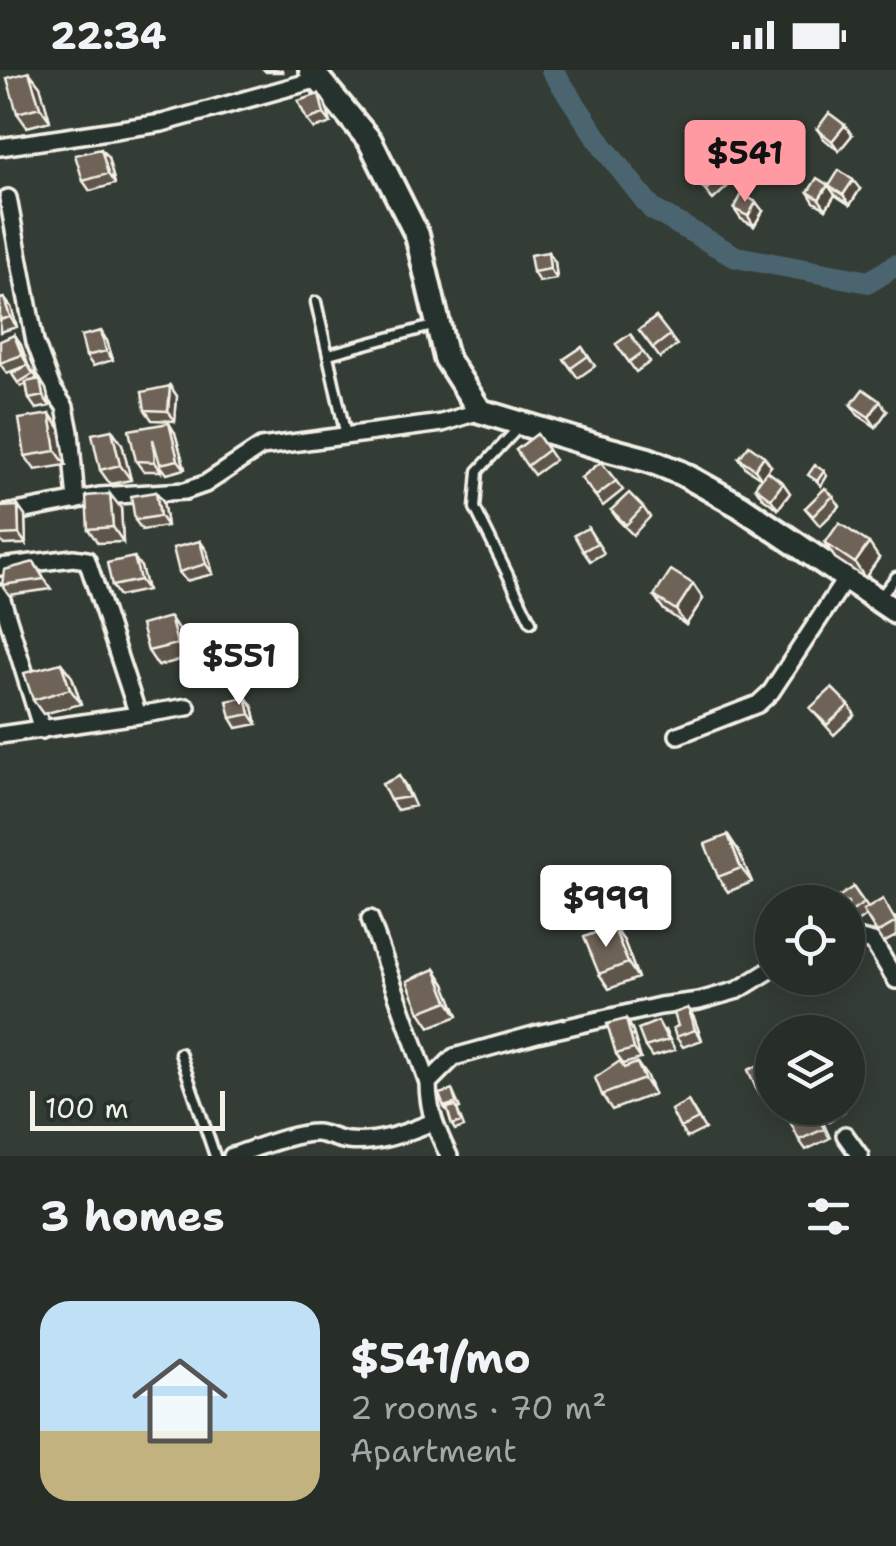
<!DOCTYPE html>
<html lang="en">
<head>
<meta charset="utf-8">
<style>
  :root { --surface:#272e28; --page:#2f3630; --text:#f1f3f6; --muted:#a4a8a8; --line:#434a45; --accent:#ff9aa2 }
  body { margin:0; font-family:"Shantell Sans",sans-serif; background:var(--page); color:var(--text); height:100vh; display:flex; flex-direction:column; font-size:38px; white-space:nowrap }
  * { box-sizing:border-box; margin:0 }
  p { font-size:32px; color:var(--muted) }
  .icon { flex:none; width:55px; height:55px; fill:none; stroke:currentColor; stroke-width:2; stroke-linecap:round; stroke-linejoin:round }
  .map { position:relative; height:1086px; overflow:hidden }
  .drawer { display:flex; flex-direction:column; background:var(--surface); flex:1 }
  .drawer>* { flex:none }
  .fabs { position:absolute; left:755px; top:815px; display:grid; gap:20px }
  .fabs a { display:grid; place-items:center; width:110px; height:110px; border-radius:50%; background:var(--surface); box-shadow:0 5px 25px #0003,0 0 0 2px var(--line); font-size:50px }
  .scale { position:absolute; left:30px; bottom:25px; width:195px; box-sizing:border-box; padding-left:10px; border:5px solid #f4f1e8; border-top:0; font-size:28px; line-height:35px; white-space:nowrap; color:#f4f1e8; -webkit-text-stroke:8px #26332d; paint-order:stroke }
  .price { position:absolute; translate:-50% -85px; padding:0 22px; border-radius:10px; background:#fff; color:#222; font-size:32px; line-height:65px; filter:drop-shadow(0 2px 5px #0008) }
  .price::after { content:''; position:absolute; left:50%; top:60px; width:30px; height:22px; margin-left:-15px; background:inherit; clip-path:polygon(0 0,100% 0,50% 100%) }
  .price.on { background:var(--accent); color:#111 }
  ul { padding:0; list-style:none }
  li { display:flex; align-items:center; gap:30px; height:250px; padding:0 40px }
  li span { display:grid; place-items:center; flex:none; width:280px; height:200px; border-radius:30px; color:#555 }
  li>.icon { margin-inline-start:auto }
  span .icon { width:120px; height:120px; fill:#fffc; stroke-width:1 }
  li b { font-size:42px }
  h2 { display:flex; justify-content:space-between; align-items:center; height:120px; padding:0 40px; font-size:42px }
  .status { display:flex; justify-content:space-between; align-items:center; height:70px; padding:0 50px; background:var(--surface); direction:ltr }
  .status svg { height:28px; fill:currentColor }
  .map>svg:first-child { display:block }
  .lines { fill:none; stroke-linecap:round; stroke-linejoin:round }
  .river { stroke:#4b6570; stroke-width:22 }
  .lane-casing { stroke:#f4f1e8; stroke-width:15 }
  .street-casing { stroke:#f4f1e8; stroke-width:22 }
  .secondary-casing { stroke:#f4f1e8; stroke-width:30 }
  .lane { stroke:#26332d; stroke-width:8 }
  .street { stroke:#26332d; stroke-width:15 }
  .secondary { stroke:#26332d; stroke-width:22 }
  .wall { fill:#5f564b; stroke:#f4f1e8; stroke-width:2.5 }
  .shaded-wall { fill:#4d463d; stroke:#f4f1e8; stroke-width:2.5 }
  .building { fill:#6e6457; stroke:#f4f1e8; stroke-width:2.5 }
</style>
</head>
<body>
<div class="status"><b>22:34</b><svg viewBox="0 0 49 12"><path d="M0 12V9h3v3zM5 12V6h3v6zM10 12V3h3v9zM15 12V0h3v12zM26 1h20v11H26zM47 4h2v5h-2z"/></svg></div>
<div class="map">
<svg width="896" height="1086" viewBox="0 0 896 1086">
  <rect width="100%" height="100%" fill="#343d35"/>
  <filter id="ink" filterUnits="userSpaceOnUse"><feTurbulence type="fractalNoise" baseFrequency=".01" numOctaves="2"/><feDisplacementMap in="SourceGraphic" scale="20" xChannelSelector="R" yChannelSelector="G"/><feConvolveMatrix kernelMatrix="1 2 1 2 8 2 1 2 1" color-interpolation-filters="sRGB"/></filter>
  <g filter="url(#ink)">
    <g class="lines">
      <path class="river" d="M552 0 604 78 652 139 736 187 869 212 896 195"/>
      <g class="lane-casing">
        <path id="lane" d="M316 232 346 366
          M329 284 436 255
          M519 357 478 401 475 438 531 552
          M881 526 896 507
          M180 983 215 1086"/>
      </g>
      <g class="street-casing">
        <path id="street" d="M0 77 162 53 319 9
          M8 128 35 272 52 318 65 337 70 362 76 431
          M0 445 99 426 185 421 205 414 261 377 442 353 480 341
          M0 497 73 488 87 490 138 645 0 665
          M0 523 42 660
          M138 645 187 637
          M678 665 758 634 771 622 846 508
          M370 849 428 1013C428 1041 437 1061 449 1086
          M848 870 857 868 873 872 896 910
          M428 1013 454 987 537 964 660 936 699 931 738 920 772 899
          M845 1065 860 1086
          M232 1086C254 1079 295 1062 317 1063 327 1064 338 1070 348 1071 379 1074 405 1063 433 1052"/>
      </g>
      <g class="secondary-casing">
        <path id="secondary" d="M311 0 370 71 417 165 446 288 480 341 599 377 648 390 681 403 740 436 896 542"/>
      </g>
      <use href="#lane" class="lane"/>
      <use href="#street" class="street"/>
      <use href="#secondary" class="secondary"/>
    </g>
    <path class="wall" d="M264 0H282L283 2H266Z
      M29 2 40 16 50 51 27 57 17 43Z
      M319 24 325 33 331 53 314 59 307 50Z
      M768 56 785 77 772 88 756 66Z
      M817 59 852 65 839 81 824 69Z
      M108 88 115 114 90 121 83 111Z
      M692 105 721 106 728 116 713 130Z
      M829 116 860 119 850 135 835 125Z
      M808 122 835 125 826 139 814 132Z
      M734 139 763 141 754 156 741 149Z
      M548 182 555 192 557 209 539 212 533 202Z
      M4 228 11 237 17 257 0 262V229Z
      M656 247 677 275 660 288 639 260Z
      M630 264 650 292 636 302 616 274Z
      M14 265 21 275 28 295 7 303 0 294Z
      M107 271 113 290 93 296 86 286Z
      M582 277 595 296 578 308 564 289Z
      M28 295 37 308 34 310 40 309 46 319 50 336 36 339 29 329 26 314 21 317 12 304Z
      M170 316 177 326 175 351 152 350 145 340Z
      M851 335 887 341 876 357 858 345Z
      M50 344 60 359 66 395 35 400 25 386Z
      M112 360 122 374 131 410 110 414 100 400Z
      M175 363 185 399 167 404 161 396V401H143L136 391Z
      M537 364 555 390 534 405 516 380Z
      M739 388 771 396 767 401 783 413 790 423 778 439 762 427 755 417 761 408 746 398Z
      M601 392 623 420 603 436 581 408Z
      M156 422 163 431 167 456 142 460 135 450Z
      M833 426 840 436 820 456 805 438Z
      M0 437 25 446 26 474 4 475 0 470Z
      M643 437 650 447 633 465 618 450 611 440Z
      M121 438 123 472 98 473 88 459Z
      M588 458 604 483 590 491 583 481Z
      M200 471 207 481 213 504 186 511 179 502Z
      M825 473 879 488 865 508 835 488Z
      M34 492 51 519 9 525 2 515Z
      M141 497 147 520 119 526 112 516Z
      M693 514 703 529 686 555 664 540 654 526Z
      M170 547 180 562 187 588 158 596 148 581Z
      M61 593 72 607 81 634 43 644 33 630Z
      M849 635 855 645 834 665 810 638Z
      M253 637 257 654 237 658 231 648Z
      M399 706 406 716 415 736 397 740 390 730Z
      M728 765 738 780 752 812 728 822 718 807Z
      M853 817 868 838 896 848V866L883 873 866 846 854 854 848 844Z
      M613 856 624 871 638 908 609 919 599 904Z
      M435 899 445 914 458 946 430 957 420 942Z
      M688 938 694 948 702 970 683 977 676 967 678 956Z
      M626 949 632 959 641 989 623 994 616 984Z
      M665 960 675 980 652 987 645 977Z
      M637 993 647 1007 654 1024 612 1040 602 1025 624 998Z
      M772 999V1024L763 1028 756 1018Z
      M452 1020 460 1038 457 1039 464 1057 455 1060 452 1055 448 1042 444 1037Z
      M688 1031 705 1059 687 1068 680 1058Z
      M814 1038 830 1068 806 1080 799 1070Z
      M819 1038H841L844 1041 829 1052Z"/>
    <path class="shaded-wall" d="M29 2 40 16 50 51 40 37Z
      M319 24 325 33 331 53 324 44Z
      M845 55 852 65 839 81 832 71Z
      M101 79 108 88 115 114 108 104Z
      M853 110 860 119 850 135 843 125Z
      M828 115 835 125 826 139 819 129Z
      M756 132 763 141 754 156 748 146Z
      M548 182 555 192 557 209 550 199Z
      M4 228 11 237 17 257 10 247Z
      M101 261 107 271 113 290 106 281Z
      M14 265 21 275 28 295 22 285Z
      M40 309 46 319 50 336 43 326Z
      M170 316 177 326 175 351 168 341Z
      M880 331 887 341 876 357 869 347Z
      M50 344 60 359 66 395 56 381Z
      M169 353 175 363 185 399 178 390Z
      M112 360 122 374 131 410 120 395Z
      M153 369 160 378 161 401 155 392Z
      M764 386 771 396 762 409 755 399Z
      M824 401 827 406 821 416 817 411Z
      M783 413 790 423 778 439 771 429Z
      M156 422 163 431 167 456 160 446Z
      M110 424 121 438 123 472 113 457Z
      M18 436 25 446 26 474 19 464Z
      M200 471 207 481 213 504 206 494Z
      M869 473 879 488 865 508 855 493Z
      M134 487 141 497 147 520 140 510Z
      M693 514 703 529 686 555 676 540Z
      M170 547 180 562 187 588 177 574Z
      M61 593 72 607 81 634 70 619Z
      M246 627 253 637 257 654 250 644Z
      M728 765 738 780 752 812 741 798Z
      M613 856 624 871 638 908 628 893Z
      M435 899 445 914 458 946 448 931Z
      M688 938 694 948 702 970 695 960Z
      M626 949 632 959 641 989 634 979Z
      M637 993 647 1007 654 1024 644 1009Z
      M814 1038 820 1045 830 1068 824 1059Z"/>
    <path class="building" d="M29 2 40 37 17 43 7 8Z
      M319 24 324 44 307 50 298 31Z
      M829 43 845 55 832 71 817 59Z
      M768 56 778 68 765 78 756 66Z
      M101 79 108 104 83 111 75 85Z
      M706 91 721 106 706 120 692 105Z
      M839 100 853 110 843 125 829 116Z
      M817 108 828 115 819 129 808 122Z
      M742 124 756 132 748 146 734 139Z
      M548 182 550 199 533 202 530 185Z
      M4 228 10 247 0 250V229Z
      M656 247 670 265 653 278 639 260Z
      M101 261 106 281 86 286 81 266Z
      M630 264 643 282 629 292 616 274Z
      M14 265 22 285 0 293V271Z
      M582 277 588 286 571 298 564 289Z
      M28 295 33 304 18 313 12 304Z
      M40 309 43 326 29 329 26 312Z
      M170 316 168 341 145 340 142 322Z
      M863 319 880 331 869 347 851 335Z
      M50 344 56 381 25 386 19 349Z
      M169 353 178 390 160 394 153 369 155 392 136 391 129 360Z
      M112 360 120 395 100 400 92 364Z
      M537 364 548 380 527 396 516 380Z
      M749 375 764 386 755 399 739 388Z
      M601 392 616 411 596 426 581 408Z
      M815 395 824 401 817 411 808 405Z
      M767 401 783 413 771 429 755 417Z
      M825 418 833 426 813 446 805 438Z
      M156 422 160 446 135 450 131 426Z
      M629 423 643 437 626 455 611 440Z
      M110 424 113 457 88 459 86 426Z
      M18 436 19 464 0 465V437Z
      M839 453 869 473 855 493 825 473Z
      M588 458 597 473 583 481 574 465Z
      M200 471 206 494 179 502 173 478Z
      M134 487 140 510 112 516 107 493Z
      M34 492 44 509 2 515 4 500Z
      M671 500 693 514 676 540 654 526Z
      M170 547 177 574 148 581 141 555Z
      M61 593 70 619 33 630 24 603Z
      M832 618 849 635 827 655 810 638Z
      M246 627 250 644 231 648 227 631Z
      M399 706 409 727 390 730 382 714Z
      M728 765 741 798 718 807 705 774Z
      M853 817 864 833 848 844V832H840L837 828Z
      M883 829 896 852 877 863 863 841Z
      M613 856 628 893 599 904 584 867Z
      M435 899 448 931 420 942 407 911Z
      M688 938 695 960 676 967 673 958 678 956 674 943Z
      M626 949 634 979 616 984 607 954Z
      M658 951 668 970 645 977 638 959Z
      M620 991 624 998 637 993 644 1009 602 1025 595 1008Z
      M767 991 772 1004V1011L756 1018 748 1000Z
      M452 1020 456 1033 444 1037 439 1024Z
      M688 1031 698 1049 680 1058 671 1040Z
      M456 1036 461 1052 452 1055 447 1038Z
      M808 1038H814L824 1059 799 1070 788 1047Z"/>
  </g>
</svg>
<div class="fabs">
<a><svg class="icon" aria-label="locate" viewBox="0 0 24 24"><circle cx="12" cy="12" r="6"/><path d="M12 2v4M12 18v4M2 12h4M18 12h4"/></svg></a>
<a><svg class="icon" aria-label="layers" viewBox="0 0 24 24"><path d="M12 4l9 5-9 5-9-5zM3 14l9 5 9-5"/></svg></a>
</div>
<div class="scale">100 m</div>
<b class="price on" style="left:745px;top:135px">$541</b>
<b class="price" style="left:239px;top:638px">$551</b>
<b class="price" style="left:606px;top:880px">$999</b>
</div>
<section class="drawer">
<h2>3 homes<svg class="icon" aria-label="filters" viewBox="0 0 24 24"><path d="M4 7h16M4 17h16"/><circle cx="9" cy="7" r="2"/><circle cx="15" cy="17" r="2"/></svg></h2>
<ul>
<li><span style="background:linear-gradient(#bfe0f5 65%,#c2b280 0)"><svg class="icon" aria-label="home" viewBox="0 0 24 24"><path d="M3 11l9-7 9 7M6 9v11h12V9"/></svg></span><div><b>$541/mo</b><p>2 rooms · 70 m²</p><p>Apartment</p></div></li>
</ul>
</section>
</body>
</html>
